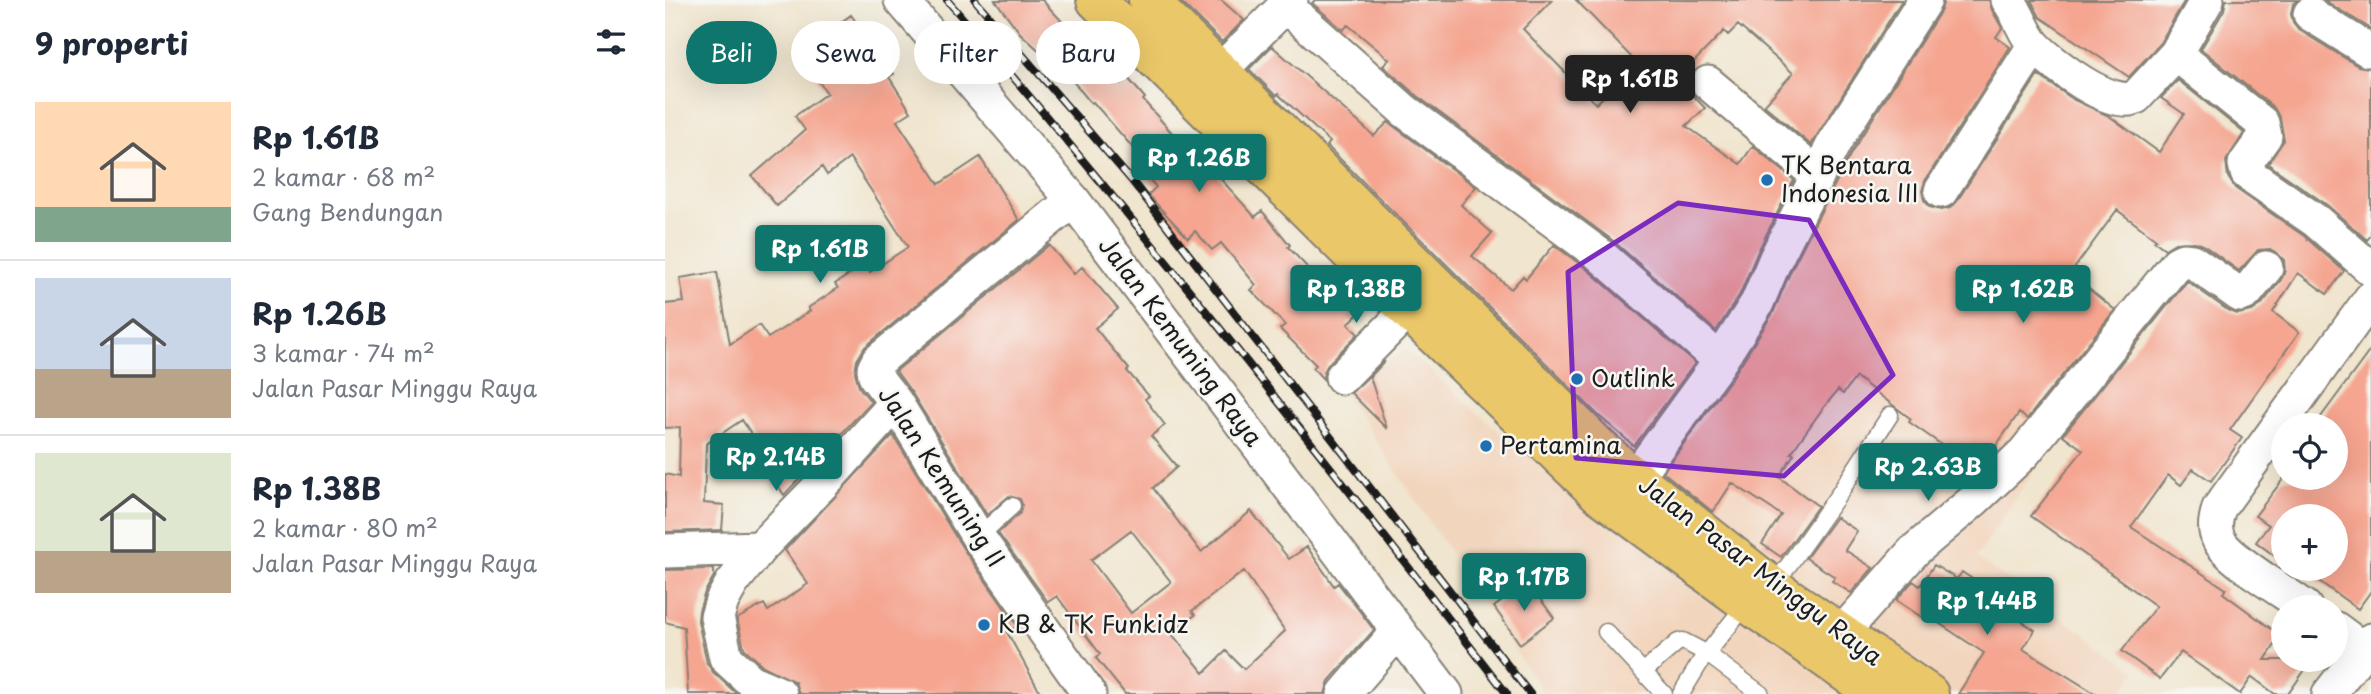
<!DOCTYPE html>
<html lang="id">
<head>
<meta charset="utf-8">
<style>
  :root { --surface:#fff; --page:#f6f6f7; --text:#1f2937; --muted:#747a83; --line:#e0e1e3; --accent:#0f766e }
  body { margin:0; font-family:"Playpen Sans",sans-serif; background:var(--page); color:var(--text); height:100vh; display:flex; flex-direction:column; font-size:26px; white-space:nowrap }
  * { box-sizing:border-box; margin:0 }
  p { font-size:23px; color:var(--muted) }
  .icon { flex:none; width:38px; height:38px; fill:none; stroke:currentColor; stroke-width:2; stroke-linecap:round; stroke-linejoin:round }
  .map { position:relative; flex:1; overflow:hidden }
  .sheet { display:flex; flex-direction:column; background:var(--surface); width:665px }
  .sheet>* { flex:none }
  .banner { position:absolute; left:21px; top:21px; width:665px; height:63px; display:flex; gap:14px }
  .buttons { position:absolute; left:1606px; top:413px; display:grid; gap:14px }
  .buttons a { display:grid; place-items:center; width:77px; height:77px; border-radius:50%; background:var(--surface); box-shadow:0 7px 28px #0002; font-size:35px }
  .price { position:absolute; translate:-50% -60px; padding:0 16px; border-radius:7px; background:var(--accent); color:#fff; font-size:23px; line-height:46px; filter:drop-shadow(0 2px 4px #0008) }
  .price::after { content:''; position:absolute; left:50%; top:42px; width:21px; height:16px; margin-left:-10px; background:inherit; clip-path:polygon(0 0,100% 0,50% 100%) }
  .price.active { background:#222; color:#fff }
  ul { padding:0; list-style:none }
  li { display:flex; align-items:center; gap:21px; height:175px; padding:0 35px }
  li+li { border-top:2px solid var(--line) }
  li span { display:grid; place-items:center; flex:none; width:196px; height:140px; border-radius:0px; color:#555 }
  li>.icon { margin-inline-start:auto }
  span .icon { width:84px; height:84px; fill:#fffc; stroke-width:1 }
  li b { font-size:30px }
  h2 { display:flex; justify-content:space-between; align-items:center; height:84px; padding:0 35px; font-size:30px }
  .chip { padding:0 24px; border-radius:32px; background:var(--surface); box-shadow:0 7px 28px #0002; font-size:24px; line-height:63px }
  .chip.active { background:var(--accent); color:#fff }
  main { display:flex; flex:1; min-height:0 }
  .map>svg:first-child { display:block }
  .built { fill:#f2d5bd }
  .building { fill:#f5a590; fill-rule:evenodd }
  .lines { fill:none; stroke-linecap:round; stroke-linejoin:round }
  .service-casing { stroke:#868075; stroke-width:19 }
  .minor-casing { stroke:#868075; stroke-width:37 }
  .primary-casing { stroke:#868075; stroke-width:42 }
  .service { stroke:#fff; stroke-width:16 }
  .minor { stroke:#fff; stroke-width:33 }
  .primary { stroke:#eac769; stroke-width:38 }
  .rail-casing { stroke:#1c1c1c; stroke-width:8 }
  .rail { stroke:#f6f6f2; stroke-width:5; stroke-dasharray:16; stroke-linecap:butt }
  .marked { fill:#7b2cbf; fill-opacity:0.2; stroke:#7b2cbf; stroke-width:5; stroke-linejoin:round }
  .poi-dot { fill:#1f6fb2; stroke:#f6f6f2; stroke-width:2.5 }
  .labels { text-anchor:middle; stroke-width:5; stroke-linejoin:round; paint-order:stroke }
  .poi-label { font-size:24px; fill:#1c1c1c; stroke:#f6f6f2; text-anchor:start }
  .street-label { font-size:24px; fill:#1c1c1c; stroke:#f6f6f2 }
</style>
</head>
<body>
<main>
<section class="sheet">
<h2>9 properti<svg class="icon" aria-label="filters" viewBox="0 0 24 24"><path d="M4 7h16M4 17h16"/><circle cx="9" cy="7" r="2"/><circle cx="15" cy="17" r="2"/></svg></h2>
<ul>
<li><span style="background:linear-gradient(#ffd9b3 75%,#7fa58c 0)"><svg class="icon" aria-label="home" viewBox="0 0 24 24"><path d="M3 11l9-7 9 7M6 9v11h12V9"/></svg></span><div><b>Rp 1.61B</b><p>2 kamar · 68 m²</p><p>Gang Bendungan</p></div></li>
<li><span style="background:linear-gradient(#c9d6e8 65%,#b9a48a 0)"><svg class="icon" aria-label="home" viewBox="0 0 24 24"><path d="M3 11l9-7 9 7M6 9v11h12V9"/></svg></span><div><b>Rp 1.26B</b><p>3 kamar · 74 m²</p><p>Jalan Pasar Minggu Raya</p></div></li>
<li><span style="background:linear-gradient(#dfe7d0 70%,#b9a48a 0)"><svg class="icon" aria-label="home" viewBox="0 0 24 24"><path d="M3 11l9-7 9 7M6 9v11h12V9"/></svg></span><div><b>Rp 1.38B</b><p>2 kamar · 80 m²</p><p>Jalan Pasar Minggu Raya</p></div></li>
</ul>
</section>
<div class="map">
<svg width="1706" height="694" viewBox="0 0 1706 694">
  <rect width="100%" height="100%" fill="#f6f6f2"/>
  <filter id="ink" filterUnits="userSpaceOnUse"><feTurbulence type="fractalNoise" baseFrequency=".0143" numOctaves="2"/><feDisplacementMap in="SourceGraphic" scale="14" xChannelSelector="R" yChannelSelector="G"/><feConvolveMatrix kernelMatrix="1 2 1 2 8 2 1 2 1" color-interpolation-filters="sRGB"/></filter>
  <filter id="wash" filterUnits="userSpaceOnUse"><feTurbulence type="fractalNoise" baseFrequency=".00686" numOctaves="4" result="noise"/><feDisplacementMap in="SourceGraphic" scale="28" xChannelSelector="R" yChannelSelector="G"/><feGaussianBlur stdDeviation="1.57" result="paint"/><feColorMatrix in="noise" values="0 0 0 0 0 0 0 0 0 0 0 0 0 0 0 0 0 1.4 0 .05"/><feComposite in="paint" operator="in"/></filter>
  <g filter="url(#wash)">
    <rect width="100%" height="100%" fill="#f0e5ce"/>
    <path class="built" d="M760 0H919L974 56 898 130Z
      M1264 154 1417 280 1333 400 1389 440 1311 558 1472 671 1455 694H879L678 391 741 350 854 449 969 307 1084 390Z"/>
    <g id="blocks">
      <path class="building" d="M330 0H377L438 65 439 63 456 83 462 77 480 98 478 100 522 150 526 146 590 217 597 211 625 245 623 247 659 285 662 282 694 313 683 324 693 334 663 364 659 372 658 379 648 368 651 365 615 329 620 325 586 290 591 285 556 243 547 250 530 231 523 238 483 195 491 187 470 163 476 157 428 102 426 103 392 62 389 64 356 34Z
        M514 0H556L579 20 557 42Z
        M650 0H887L858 29 931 104 972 63 911 0H1237L1146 145 1099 105 1128 73 1073 25 1063 35 1059 31 1012 79 1040 108 1021 126 1075 164 1088 146 1129 180 1093 251 1075 294 1051 331 947 240 752 96 718 66 724 59 683 25 678 30 647 3Z
        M1279 0H1324L1327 10 1337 28 1331 37 1345 47 1260 181 1257 191 1259 200 1265 207 1276 210 1285 208 1292 201 1373 75 1409 100 1444 116 1494 152 1519 114 1496 98 1513 80 1579 133 1561 161 1563 177 1570 188 1639 236 1679 271 1662 294 1633 273 1608 312 1634 332 1565 430 1577 438 1546 481 1528 469 1516 485 1503 475 1466 527 1561 589 1558 593 1616 636 1600 660H1647L1623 694H1610L1587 677 1575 694 1516 652 1495 679 1457 651 1491 606 1366 516 1418 450 1398 435 1522 281 1564 311 1573 314 1587 311 1596 305 1616 280 1620 272 1619 260 1612 253 1605 249 1593 250 1574 271 1538 245 1530 242 1510 243 1500 249 1489 241 1491 239 1452 210 1405 274 1450 310 1362 419 1354 413 1316 467 1313 470 1244 422 1246 419 1191 377 1178 394 1173 390 1158 408 1126 453 1129 454 1114 477 1153 506 1116 557 1097 544 1116 515 1067 483 1048 512 998 472 1069 375 1108 313 1127 268 1186 153 1276 10Z
        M1366 0H1520L1495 43 1464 77 1375 17Z
        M1561 0H1633L1628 4 1626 14 1628 22 1634 30 1693 66 1706 68V235L1702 240 1662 205 1603 164 1619 140 1615 118 1609 108 1536 49 1559 10Z
        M1659 0H1706V29Z
        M186 15 229 74 224 77 246 112 232 121 274 184 315 157 354 220 200 347 192 360 190 372 194 387 206 402 119 495 110 481 115 477 77 420 41 444 39 503 59 505 57 530 0 532V474L14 477 15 427 0 428V304L19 302 15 278 52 272 65 344 94 325 103 338 145 311 143 308 173 288 170 284 200 264 205 272 243 247 185 158 162 175 157 167 112 206 87 176 140 130 130 116 162 93 133 53Z
        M607 46 709 136 723 122 811 187 796 205 827 233 807 256 846 289 858 276 861 279 889 245 923 270 1030 363 969 446 933 415 662 146 665 142 613 94 611 96 584 69Z
        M384 245 409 274 417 267 453 309 430 328 464 369 462 371 484 396 480 399 500 425 486 436 512 467 488 488 536 552 586 511 624 559 642 547 669 586 673 583 709 630 664 681 660 694H460L431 658 435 654 392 596 383 602 333 533 355 513 357 504 355 499 344 496 322 515 247 393 231 371ZM466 530 506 582 466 613 426 560ZM579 571 620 631 579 669 561 651 539 673 506 633 530 615 527 611Z
        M1706 349V591L1693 609 1637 569H1671V516H1619V563L1591 542 1604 525 1590 516 1619 478H1671V425H1650Z
        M720 361 705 377 722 429 686 393Z
        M228 435 297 547 352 626 342 632 376 694H134L130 682 98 666 79 648 72 619 99 604 103 611 143 584 120 550Z
        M1171 517 1192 531 1180 550 1208 568 1186 593 1167 581 1170 577 1141 558Z
        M1269 565 1292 579 1297 572 1343 603 1339 610 1370 630 1358 649 1431 694H1293L1319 653 1263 616 1261 620 1231 600 1248 581 1255 586Z
        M49 569V576L40 592 34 611 33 621 42 663 48 672 72 694H23L19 627 0 622V570Z
        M863 582 889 618 855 644 829 607Z"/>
    </g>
  </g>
  <g filter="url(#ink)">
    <use href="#blocks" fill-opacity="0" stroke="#868075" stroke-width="2"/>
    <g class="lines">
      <g class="service-casing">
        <path id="service" d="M313 537 347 506
          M1108 587 1174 494 1225 415
          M941 632 999 694
          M978 672 1013 642 1018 641 1041 653 1096 694
          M1016 694 1036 661 1082 603"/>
      </g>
      <g class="minor-casing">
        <path id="minor" d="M236 0 408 200 781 694
          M1343 0C1354 14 1359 35 1371 47 1388 64 1447 110 1471 97L1511 54 1542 0
          M620 5 740 111 935 255 1055 360
          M1645 14 1703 50
          M1511 54 1597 123 1600 136 1580 164 1582 173 1651 221 1706 269
          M555 71 626 0
          M1043 83 1152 175
          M1276 191 1369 46
          M408 200 213 361 209 369 210 376 231 403 313 537 424 694
          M677 377 743 310
          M970 478 1053 364 1092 303 1110 260 1169 143 1260 0
          M0 551 95 548
          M1640 607C1621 593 1563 559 1554 540 1548 529 1551 518 1554 508L1706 298
          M1671 629 1698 649
          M1176 634 1249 551 1308 501 1359 453 1512 263 1518 260 1527 261 1575 295 1581 293 1601 268
          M115 694 87 682 61 658 52 617 57 601 67 583 95 548 167 474 231 403
          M679 694 733 631
          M1664 694 1706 640"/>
      </g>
      <g class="primary-casing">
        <path id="primary" d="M431 0 743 310 933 493 1082 603 1211 694
          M483 0 936 449 970 478 1108 587 1264 694"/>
      </g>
      <use href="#service" class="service"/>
      <use href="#minor" class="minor"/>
      <use href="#primary" class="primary"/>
      <g class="rail-casing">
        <path id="rail" d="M282 0C477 225 660 459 842 694
          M310 0 467 181 865 694"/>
      </g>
      <use href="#rail" class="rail"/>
    </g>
  </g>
  <path class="marked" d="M1013 203 1144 220 1228 375 1119 476 911 458 903 272Z"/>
  <g class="poi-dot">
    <circle cx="1102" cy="180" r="7"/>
    <circle cx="912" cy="379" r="7"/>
    <circle cx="821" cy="446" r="7"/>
    <circle cx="319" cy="625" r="7"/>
  </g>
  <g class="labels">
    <g class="poi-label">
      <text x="1116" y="174">TK Bentara<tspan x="1116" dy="28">Indonesia III</tspan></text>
      <text x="926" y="387">Outlink</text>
      <text x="835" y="454">Pertamina</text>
      <text x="333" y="633">KB &amp; TK Funkidz</text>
    </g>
    <g class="street-label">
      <text transform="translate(515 342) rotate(53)" y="8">Jalan Kemuning Raya</text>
      <text transform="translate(276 477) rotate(57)" y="8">Jalan Kemuning II</text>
      <text transform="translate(1095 571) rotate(37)" y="8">Jalan Pasar Minggu Raya</text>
    </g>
  </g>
</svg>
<div class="buttons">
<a><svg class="icon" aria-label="locate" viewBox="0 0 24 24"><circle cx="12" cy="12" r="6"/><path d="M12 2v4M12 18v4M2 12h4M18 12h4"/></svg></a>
<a>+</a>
<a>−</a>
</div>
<b class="price active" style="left:965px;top:115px">Rp 1.61B</b>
<b class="price" style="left:534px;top:194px">Rp 1.26B</b>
<b class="price" style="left:155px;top:285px">Rp 1.61B</b>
<b class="price" style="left:691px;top:325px">Rp 1.38B</b>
<b class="price" style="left:1358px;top:325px">Rp 1.62B</b>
<b class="price" style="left:111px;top:493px">Rp 2.14B</b>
<b class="price" style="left:1263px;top:503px">Rp 2.63B</b>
<b class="price" style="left:859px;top:613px">Rp 1.17B</b>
<b class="price" style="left:1322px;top:637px">Rp 1.44B</b>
<div class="banner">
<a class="chip active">Beli</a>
<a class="chip">Sewa</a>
<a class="chip">Filter</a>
<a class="chip">Baru</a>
</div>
</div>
</main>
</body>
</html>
